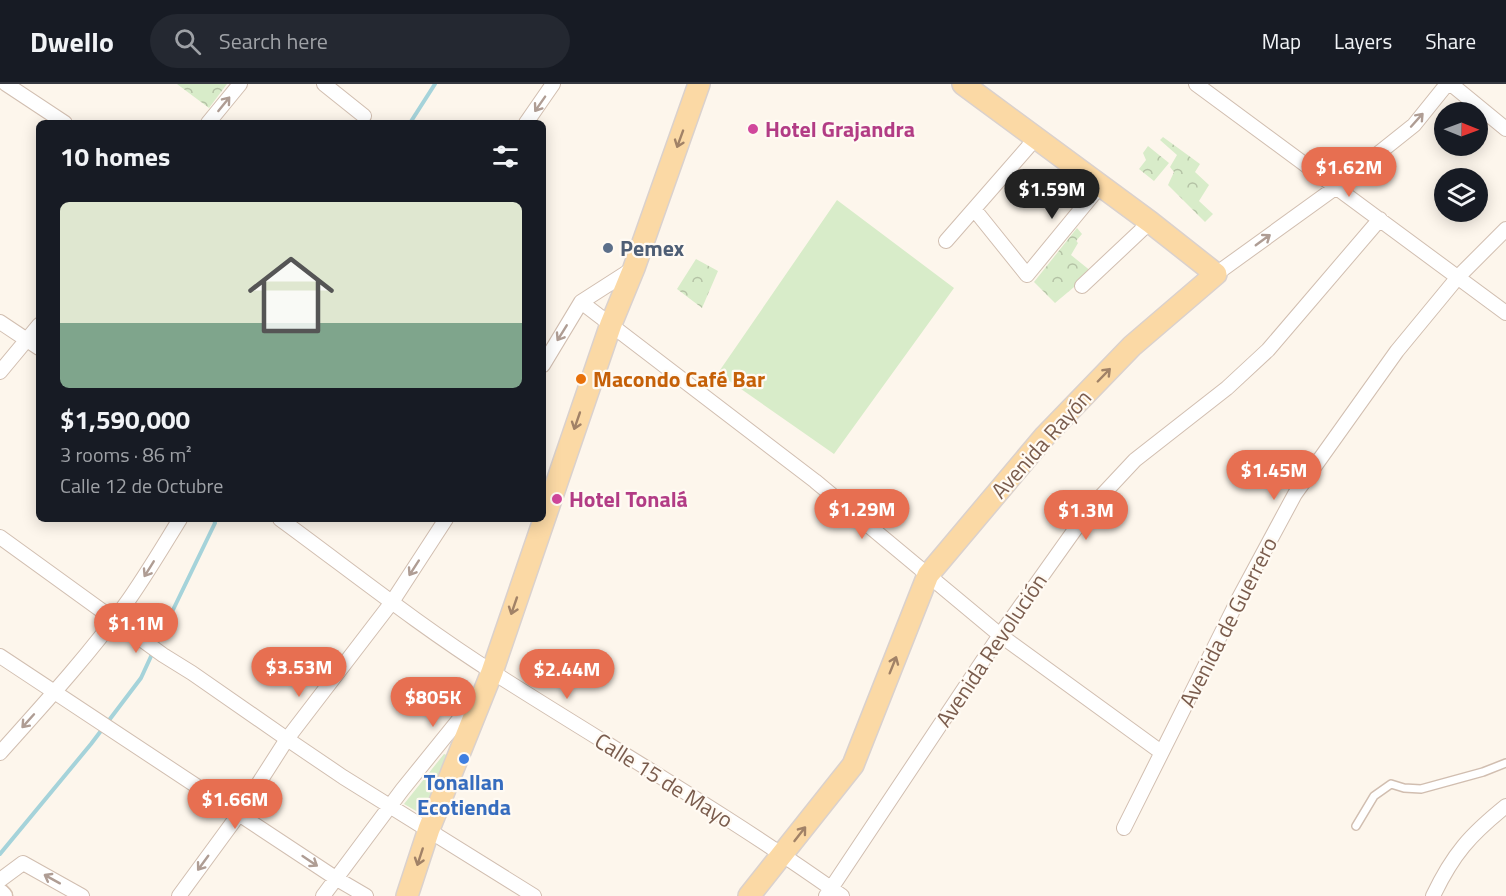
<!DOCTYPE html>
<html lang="en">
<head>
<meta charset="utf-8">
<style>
  :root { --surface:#171b24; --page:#242831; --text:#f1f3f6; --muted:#9ea1a6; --line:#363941; --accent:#e76f51 }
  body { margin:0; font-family:"Titillium Web",sans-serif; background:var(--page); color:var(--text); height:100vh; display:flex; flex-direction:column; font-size:22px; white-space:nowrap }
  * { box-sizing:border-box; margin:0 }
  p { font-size:20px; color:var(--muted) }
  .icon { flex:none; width:33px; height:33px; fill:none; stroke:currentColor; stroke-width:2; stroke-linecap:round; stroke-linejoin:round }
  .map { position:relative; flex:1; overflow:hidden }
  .drawer { position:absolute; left:36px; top:36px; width:510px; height:402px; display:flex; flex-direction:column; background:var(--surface); border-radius:9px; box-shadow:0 3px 15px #0003 }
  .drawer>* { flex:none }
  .needle { width:39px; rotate:91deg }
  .fabs { position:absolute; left:1434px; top:18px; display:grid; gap:12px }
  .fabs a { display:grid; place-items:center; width:54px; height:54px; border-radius:50%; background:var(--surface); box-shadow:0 3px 15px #0003; font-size:30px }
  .price { position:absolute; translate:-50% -51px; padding:0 14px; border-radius:21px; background:var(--accent); color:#fff; font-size:20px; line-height:39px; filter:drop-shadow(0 2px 3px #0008) }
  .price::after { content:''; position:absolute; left:50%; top:36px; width:18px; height:14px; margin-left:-9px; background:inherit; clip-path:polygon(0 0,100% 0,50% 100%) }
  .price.current { background:#222; color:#fff }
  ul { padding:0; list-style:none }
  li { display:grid; align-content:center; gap:12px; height:318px; padding:0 24px }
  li+li { border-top:2px solid var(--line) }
  li span { display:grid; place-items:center; height:186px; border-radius:9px; color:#555 }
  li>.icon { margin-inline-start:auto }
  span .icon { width:108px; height:108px; fill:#fffc; stroke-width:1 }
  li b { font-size:26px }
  h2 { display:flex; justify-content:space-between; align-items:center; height:72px; padding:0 24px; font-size:26px }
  header { display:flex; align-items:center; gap:36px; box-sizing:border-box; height:84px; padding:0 30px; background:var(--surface); border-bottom:2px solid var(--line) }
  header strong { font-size:28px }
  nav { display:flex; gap:33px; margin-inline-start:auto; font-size:21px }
  .search { width:420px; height:54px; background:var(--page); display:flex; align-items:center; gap:15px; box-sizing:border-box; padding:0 21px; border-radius:33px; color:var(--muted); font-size:22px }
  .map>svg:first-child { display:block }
  .forest { fill:url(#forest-crowns) }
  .garden { fill:#d8ecc9 }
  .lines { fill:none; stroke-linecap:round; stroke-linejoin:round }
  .stream { stroke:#a5d3da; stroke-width:4 }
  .lane-casing { stroke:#d1beb0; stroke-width:10 }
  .street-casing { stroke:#d1beb0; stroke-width:16 }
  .secondary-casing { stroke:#d6c0b0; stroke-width:21 }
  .primary-casing { stroke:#dad1cd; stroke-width:24 }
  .lane { stroke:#fff; stroke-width:7 }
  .street { stroke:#fff; stroke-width:14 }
  .secondary { stroke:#fff; stroke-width:18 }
  .primary { stroke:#fbd9a5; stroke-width:21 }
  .oneway { stroke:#af9d94 }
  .oneway2 { stroke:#a18267 }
  .hotel-dot { fill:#d1479c; stroke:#fffaf3; stroke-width:2 }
  .service-dot { fill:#5c6f8a; stroke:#fffaf3; stroke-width:2 }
  .food-dot { fill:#e8710a; stroke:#fffaf3; stroke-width:2 }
  .shop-dot { fill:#3f7fe0; stroke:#fffaf3; stroke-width:2 }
  .labels { text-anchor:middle; stroke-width:4.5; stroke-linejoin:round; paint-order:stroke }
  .hotel-label { font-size:22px; font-weight:bold; fill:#b23c85; stroke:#fffaf3; text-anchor:start }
  .service-label { font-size:22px; font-weight:bold; fill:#4e5e75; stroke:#fffaf3; text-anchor:start }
  .food-label { font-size:22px; font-weight:bold; fill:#c56008; stroke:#fffaf3; text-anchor:start }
  .street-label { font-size:22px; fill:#7a5c4d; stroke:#fffaf3 }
  .shop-label { font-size:22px; font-weight:bold; fill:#366cbe; stroke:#fffaf3 }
</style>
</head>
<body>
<header>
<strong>Dwello</strong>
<div class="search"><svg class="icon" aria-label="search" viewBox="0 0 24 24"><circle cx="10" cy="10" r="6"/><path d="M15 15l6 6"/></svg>Search here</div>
<nav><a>Map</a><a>Layers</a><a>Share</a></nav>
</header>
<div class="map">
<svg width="1506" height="812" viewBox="0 0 1506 812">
  <defs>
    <pattern id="forest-crowns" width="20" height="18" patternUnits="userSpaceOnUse" patternTransform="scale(1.5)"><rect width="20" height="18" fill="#d8ecc9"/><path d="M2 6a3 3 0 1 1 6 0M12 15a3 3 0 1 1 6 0" fill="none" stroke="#b4c2a5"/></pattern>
  </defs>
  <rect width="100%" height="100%" fill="#fdf6ec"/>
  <path class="forest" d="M177 0H227L209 24Z
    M1163 53 1200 80 1195 88 1209 101 1199 117 1213 130 1205 138 1168 101 1174 88 1170 83 1177 71 1160 56Z
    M1148 62 1169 79 1154 97 1139 85 1146 76 1143 69Z
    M1077 144 1082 150 1076 157 1078 159 1071 171 1092 188 1055 219 1034 198Z
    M696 175 718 187 702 224 677 205Z"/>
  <path class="garden" d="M837 116 954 204 834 370 718 289Z
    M444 670 450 672 430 735 404 720Z"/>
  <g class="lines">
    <path class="stream" d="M410 39 435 0
      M156 561 215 439 214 435
      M0 770 91 660 141 594 153 568"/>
    <g class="lane-casing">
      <path id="lane" d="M1356 742 1374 712 1391 700 1404 704 1421 705 1483 688 1506 679"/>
    </g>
    <g class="street-casing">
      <path id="street" d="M6 0 65 39
        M324 0 364 32
        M1196 0 1506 229
        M1451 0 1506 45
        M208 39 240 0
        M526 39 553 0
        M974 125 1027 191 1101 101
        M946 157 1036 54
        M1216 190 1335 104 1414 41 1447 0
        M1082 202 1150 138
        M581 218 815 397 1000 551 1161 668
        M0 238 39 264
        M543 281 581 218 634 184
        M0 288 39 241
        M280 435C351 487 420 542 494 589 610 663 730 732 842 812
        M0 453 163 571 192 589 287 655 343 693 534 812
        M0 572 337 795 366 812
        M0 669C43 621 87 573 125 521 145 493 162 464 180 435
        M1124 744 1239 514 1295 410 1397 267 1458 193 1506 145
        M0 796 23 779 82 812
        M179 812 239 730 287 655 392 518 446 435
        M323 812 402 706 474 617
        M826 812 1000 551 1091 423 1135 376 1227 304 1268 266 1380 135
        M1433 812C1453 770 1470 751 1506 722"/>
    </g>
    <g class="secondary-casing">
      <path id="secondary" d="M0 809 3 812"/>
    </g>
    <g class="primary-casing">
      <path id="primary" d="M407 812 429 745 492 588 611 240 634 184 699 0
        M749 812 853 681 928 491 1045 352 1132 262 1216 190 1150 138 963 0"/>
    </g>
    <use href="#lane" class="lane"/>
    <use href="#street" class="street"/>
    <use href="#secondary" class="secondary"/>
    <use href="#primary" class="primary"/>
  </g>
  <defs><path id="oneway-shaft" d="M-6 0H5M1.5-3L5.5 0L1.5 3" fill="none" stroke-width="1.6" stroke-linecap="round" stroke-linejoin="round" transform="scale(1.5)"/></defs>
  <g class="oneway">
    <use href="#oneway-shaft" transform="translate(224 20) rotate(-51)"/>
    <use href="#oneway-shaft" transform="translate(540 20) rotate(125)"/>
    <use href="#oneway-shaft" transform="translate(1417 36) rotate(-48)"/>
    <use href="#oneway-shaft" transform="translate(1263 156) rotate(-36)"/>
    <use href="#oneway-shaft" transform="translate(562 249) rotate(122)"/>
    <use href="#oneway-shaft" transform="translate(414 484) rotate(123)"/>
    <use href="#oneway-shaft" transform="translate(149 485) rotate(122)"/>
    <use href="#oneway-shaft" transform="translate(28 637) rotate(132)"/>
    <use href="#oneway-shaft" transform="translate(310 777) rotate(34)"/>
    <use href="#oneway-shaft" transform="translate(203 779) rotate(126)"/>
    <use href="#oneway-shaft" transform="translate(52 795) rotate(-151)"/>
  </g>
  <g class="oneway2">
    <use href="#oneway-shaft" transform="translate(680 55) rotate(110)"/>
    <use href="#oneway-shaft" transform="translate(1104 291) rotate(-46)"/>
    <use href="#oneway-shaft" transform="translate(577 337) rotate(109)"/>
    <use href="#oneway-shaft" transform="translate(514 522) rotate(109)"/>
    <use href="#oneway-shaft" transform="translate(893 581) rotate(-68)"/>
    <use href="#oneway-shaft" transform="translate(800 750) rotate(-52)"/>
    <use href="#oneway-shaft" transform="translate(420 773) rotate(108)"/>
  </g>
  <g class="hotel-dot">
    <circle cx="753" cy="45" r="6"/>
    <circle cx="557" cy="415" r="6"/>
  </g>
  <circle class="service-dot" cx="608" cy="164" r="6"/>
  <circle class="food-dot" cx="581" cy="295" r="6"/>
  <circle class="shop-dot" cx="464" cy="675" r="6"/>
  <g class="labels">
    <g class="hotel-label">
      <text x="765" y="53">Hotel Grajandra</text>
      <text x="569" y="423">Hotel Tonalá</text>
    </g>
    <g class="service-label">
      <text x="620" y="172">Pemex</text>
    </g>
    <g class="food-label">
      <text x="593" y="303">Macondo Café Bar</text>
    </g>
    <g class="street-label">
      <text transform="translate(1041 360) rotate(-48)" y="8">Avenida Rayón</text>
      <text transform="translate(1228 538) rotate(-63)" y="8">Avenida de Guerrero</text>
      <text transform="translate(991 566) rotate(-56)" y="8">Avenida Revolución</text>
      <text transform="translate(664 696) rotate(32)" y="8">Calle 15 de Mayo</text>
    </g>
    <g class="shop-label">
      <text x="464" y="706">Tonallan<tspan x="464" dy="25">Ecotienda</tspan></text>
    </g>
  </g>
</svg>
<div class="fabs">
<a><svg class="needle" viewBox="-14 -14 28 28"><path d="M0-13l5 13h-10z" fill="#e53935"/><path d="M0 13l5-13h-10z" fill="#9ea1a6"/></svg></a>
<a><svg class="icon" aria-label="layers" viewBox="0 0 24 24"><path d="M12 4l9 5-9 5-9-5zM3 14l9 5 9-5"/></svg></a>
</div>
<b class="price" style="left:1349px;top:114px">$1.62M</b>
<b class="price current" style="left:1052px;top:136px">$1.59M</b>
<b class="price" style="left:1274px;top:417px">$1.45M</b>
<b class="price" style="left:862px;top:456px">$1.29M</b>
<b class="price" style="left:1086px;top:457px">$1.3M</b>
<b class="price" style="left:136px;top:570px">$1.1M</b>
<b class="price" style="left:299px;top:614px">$3.53M</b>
<b class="price" style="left:567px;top:616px">$2.44M</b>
<b class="price" style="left:433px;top:644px">$805K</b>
<b class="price" style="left:235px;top:746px">$1.66M</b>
<section class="drawer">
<h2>10 homes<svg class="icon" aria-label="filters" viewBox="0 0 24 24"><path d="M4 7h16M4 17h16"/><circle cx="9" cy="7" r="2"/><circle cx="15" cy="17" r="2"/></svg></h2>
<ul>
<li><span style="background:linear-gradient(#dfe7d0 65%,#7fa58c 0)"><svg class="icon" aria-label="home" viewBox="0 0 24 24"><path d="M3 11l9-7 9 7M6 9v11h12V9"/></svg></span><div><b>$1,590,000</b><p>3 rooms · 86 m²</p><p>Calle 12 de Octubre</p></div></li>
</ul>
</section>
</div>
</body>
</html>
